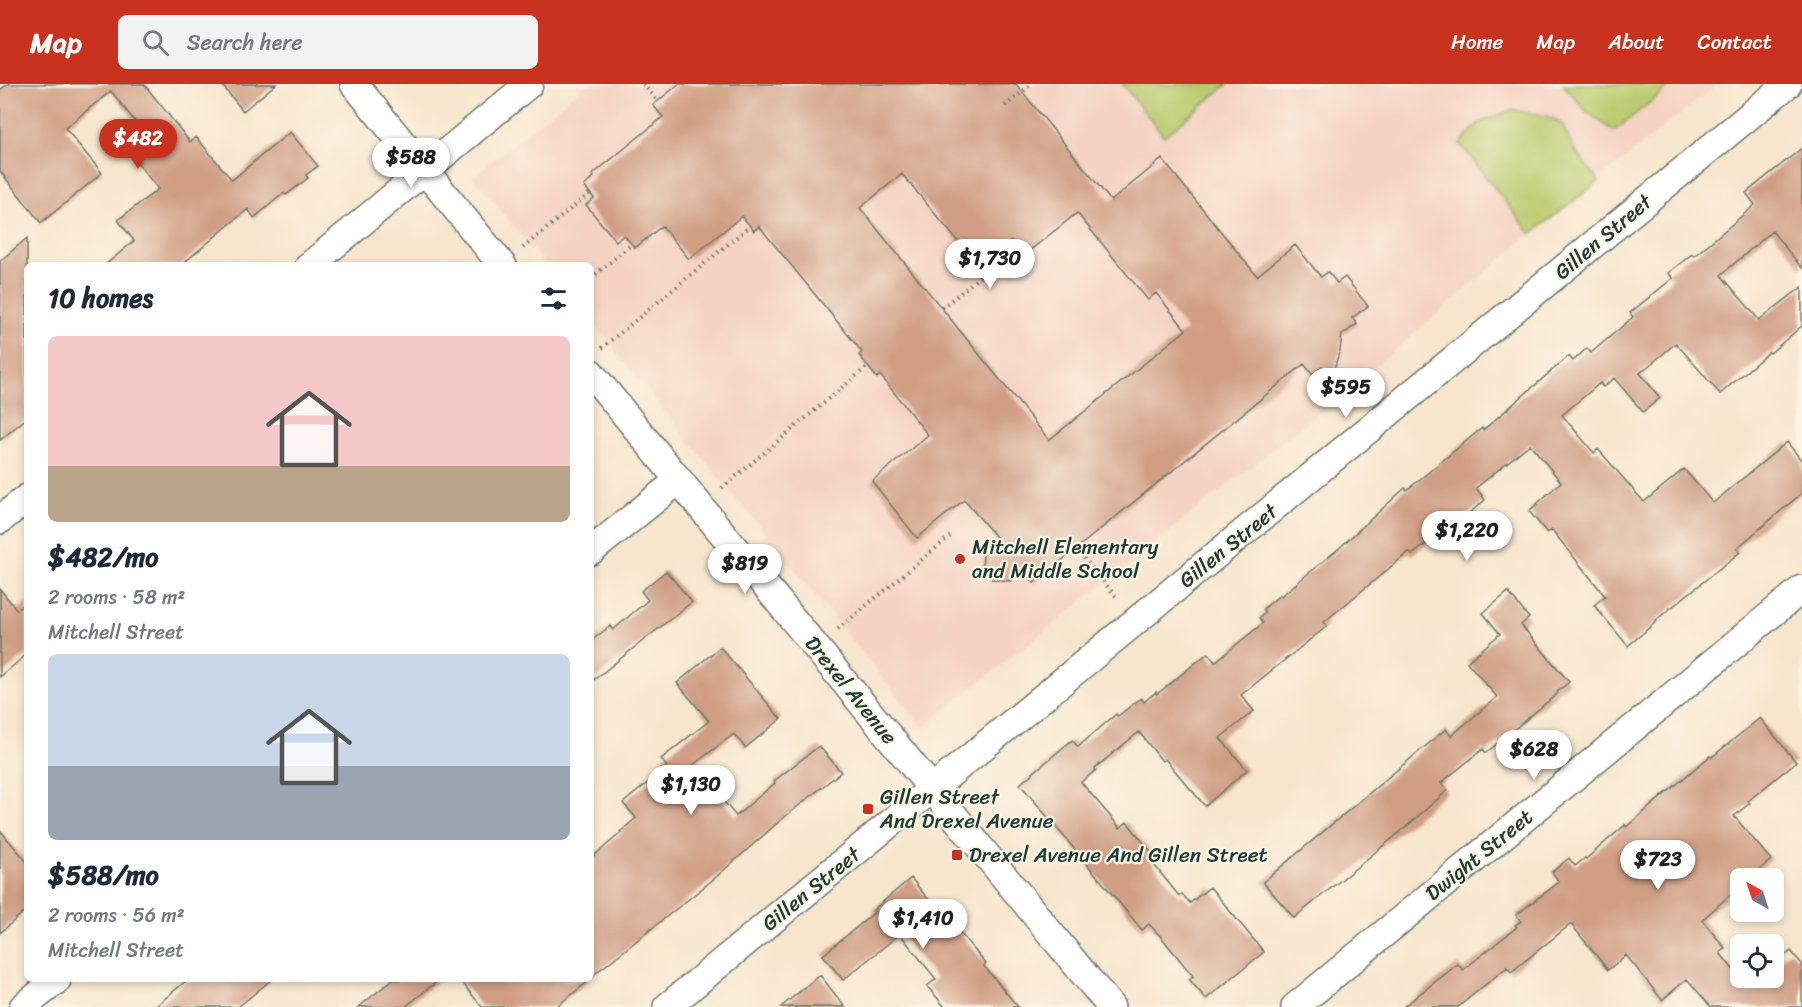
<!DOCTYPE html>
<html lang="en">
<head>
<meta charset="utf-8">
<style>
  :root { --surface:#fff; --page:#f2f2f3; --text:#1f2937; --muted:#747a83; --accent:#c8321e }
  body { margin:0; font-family:Sriracha,sans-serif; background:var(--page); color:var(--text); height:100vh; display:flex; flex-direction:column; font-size:22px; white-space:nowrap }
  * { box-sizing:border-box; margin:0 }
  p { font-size:20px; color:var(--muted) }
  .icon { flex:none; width:33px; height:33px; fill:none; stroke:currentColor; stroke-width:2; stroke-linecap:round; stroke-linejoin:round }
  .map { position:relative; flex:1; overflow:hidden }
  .drawer { position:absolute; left:24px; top:178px; width:570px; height:720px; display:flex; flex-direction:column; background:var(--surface); border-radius:9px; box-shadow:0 3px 9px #0003 }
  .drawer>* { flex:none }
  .needle { width:39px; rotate:321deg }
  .fabs { position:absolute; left:1730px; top:784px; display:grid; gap:12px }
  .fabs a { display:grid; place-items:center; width:54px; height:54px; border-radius:9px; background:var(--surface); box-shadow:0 3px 9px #0003; font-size:30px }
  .price { position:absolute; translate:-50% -51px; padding:0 14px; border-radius:21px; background:#fff; color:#222; font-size:20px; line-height:39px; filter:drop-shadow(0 2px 3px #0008) }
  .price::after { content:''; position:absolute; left:50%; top:36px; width:18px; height:14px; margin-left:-9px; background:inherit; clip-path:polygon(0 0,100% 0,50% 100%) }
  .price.on { background:var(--accent); color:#fff }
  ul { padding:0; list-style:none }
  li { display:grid; align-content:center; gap:12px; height:318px; padding:0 24px }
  li span { display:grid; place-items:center; height:186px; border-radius:9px; color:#555 }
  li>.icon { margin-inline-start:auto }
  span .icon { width:108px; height:108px; fill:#fffc; stroke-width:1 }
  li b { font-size:26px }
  h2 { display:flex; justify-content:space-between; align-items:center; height:72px; padding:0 24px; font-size:26px }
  header { display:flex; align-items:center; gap:36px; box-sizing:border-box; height:84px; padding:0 30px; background:var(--accent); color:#fff }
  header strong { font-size:28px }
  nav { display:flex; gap:33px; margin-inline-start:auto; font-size:21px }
  .search { width:420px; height:54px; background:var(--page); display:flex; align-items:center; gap:15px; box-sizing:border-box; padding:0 21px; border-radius:9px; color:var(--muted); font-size:22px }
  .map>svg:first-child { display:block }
  .built { fill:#f5d2c2 }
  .green { fill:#baca6d; stroke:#6c8450; stroke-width:1.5 }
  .building { fill:#d09e85; fill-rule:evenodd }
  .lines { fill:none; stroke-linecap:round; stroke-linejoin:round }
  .street-casing { stroke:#6b786a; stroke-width:30 }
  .path { stroke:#6b786a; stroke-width:4; stroke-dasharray:1.5 4.5; stroke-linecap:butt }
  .street { stroke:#fff; stroke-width:27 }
  .poi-dot { fill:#c8321e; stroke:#fcf5e5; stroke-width:2 }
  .labels { text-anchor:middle; stroke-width:4.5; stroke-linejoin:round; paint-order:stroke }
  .street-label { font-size:21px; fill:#1f3d34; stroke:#fcf5e5 }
  .poi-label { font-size:21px; fill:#1f3d34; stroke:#fcf5e5; text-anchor:start }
</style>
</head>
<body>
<header>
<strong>Map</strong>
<div class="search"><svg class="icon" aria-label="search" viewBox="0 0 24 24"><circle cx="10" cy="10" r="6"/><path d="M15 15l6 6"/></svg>Search here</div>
<nav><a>Home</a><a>Map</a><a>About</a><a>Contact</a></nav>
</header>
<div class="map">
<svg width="1802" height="923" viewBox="0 0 1802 923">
  <rect width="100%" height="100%" fill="#fcf5e5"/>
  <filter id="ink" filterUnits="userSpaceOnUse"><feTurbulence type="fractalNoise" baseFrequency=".0167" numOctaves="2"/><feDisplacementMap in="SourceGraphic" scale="12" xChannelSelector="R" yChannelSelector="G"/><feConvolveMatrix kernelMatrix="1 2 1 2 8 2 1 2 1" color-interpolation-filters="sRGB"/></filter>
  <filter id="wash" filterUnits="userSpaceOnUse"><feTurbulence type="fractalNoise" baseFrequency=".008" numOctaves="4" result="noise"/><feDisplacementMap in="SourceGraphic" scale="24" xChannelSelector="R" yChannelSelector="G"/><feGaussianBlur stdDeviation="1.35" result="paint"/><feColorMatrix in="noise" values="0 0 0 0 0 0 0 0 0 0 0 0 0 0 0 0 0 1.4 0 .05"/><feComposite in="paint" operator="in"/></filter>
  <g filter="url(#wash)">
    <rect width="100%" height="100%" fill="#f7e5cd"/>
    <path class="built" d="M586 0H1718L1531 150 1345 308 923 643 591 237V182L545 181 473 93Z"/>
    <path class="green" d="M1122 0H1228L1164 52Z
      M1563 0H1673L1614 47 1588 29Z
      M1512 26 1547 32 1562 40 1574 65 1599 97 1531 150 1460 60 1479 39Z"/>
    <g id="blocks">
      <path class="building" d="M8 0H144L190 58 196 53 232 96 290 48 318 82 306 91 308 94 286 111 284 109 254 134 248 125 180 182H104L134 157 118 136 158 105 133 73 151 58 111 7 65 44 102 89 41 139 0 87V6Z
        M221 0H276L243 27Z
        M679 0H1016L1111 117 1162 75 1257 192 1295 161 1321 193 1328 188 1337 199 1345 193 1368 222 1352 234 1357 240 1342 251 1340 266 1332 291 1322 282 1312 290 1304 280 1034 499 1023 486 1011 497 992 495 982 482 984 465 997 454 964 416 917 454 872 397 928 351 880 291 877 294 859 271 862 268 759 142 754 147 742 132 689 175 662 142 635 164 624 151 616 157 586 121 594 114 584 102 594 93 592 91 663 33 653 21ZM902 90 979 183 1012 157 1024 171 1077 129 1148 216 1156 209 1186 246 1049 356 860 124Z
        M1802 64V184L1772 147 1721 191 1759 236 1802 203V242L1770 269 1769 268 1720 310 1676 259 1640 289 1660 314 1643 328 1614 294 1603 303 1600 299 1562 331 1594 369 1598 365 1644 418 1684 385 1713 419 1787 358 1802 377V409L1737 464 1740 468 1656 536 1657 537 1628 562 1594 521 1605 512 1552 446 1547 449 1529 427 1561 398 1530 360 1476 404 1485 416 1437 456 1435 453 1412 471 1409 468 1324 538 1327 542 1241 611 1254 627 1220 654 1247 686 1205 722 1165 675 1162 677 1139 648 1095 684 1096 686 1081 698 1120 744 1127 738 1155 773 1151 777 1179 812 1182 810 1190 819 1210 803 1264 868 1206 915 1189 895 1193 892 1162 854 1149 840 1142 846 1020 700 1072 656 1078 663 1116 630 1118 632 1141 614 1144 618 1156 608 1157 610 1208 569 1215 578 1263 539 1259 534 1265 529 1263 525 1280 511 1281 512 1338 465 1405 404 1407 406 1482 344 1483 346 1569 272 1573 277 1587 264 1591 269 1633 233 1630 229 1673 194 1668 189 1692 170 1694 172 1755 121 1746 109Z
        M27 154V334L0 356V177Z
        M666 487 692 518 591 598V557L610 542 613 546 648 516 641 507Z
        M0 505 17 526 27 518V570L0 593Z
        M1508 508 1529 534 1521 541 1569 598 1557 608 1558 609 1486 669 1483 665 1441 699 1447 707 1399 749 1294 834 1263 798 1446 645 1451 652 1497 613 1467 578 1500 550 1483 529Z
        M720 563 781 635 745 664 734 650 693 681 736 732 775 699 774 697 819 662 841 688 782 735 715 794 591 893V774L621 749 620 748 636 734 623 719 667 683 661 675 709 637 677 599Z
        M1760 634 1796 678 1748 717 1750 719 1734 732 1771 776 1748 795H1740V802L1702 836 1725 864 1720 869 1740 894H1750L1753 898 1758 894H1773V881L1791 867 1802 880V923H1711L1687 895 1662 916 1626 871 1608 886 1571 840 1511 888 1507 883 1458 923H1403L1458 880 1463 886 1517 843 1515 841 1521 837 1516 831 1559 798 1552 788 1569 774 1575 782 1585 774 1586 775 1625 741 1626 743 1710 672 1712 673Z
        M0 746 27 778V825L0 849Z
        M911 794 954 847 956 844 986 880 984 882 1018 923H945L927 902 936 895 900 850 843 896 823 871 875 828 873 826Z
        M820 891 845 923H781Z
        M187 896H271L238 923H155Z
        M392 896H439L405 923H359Z
        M460 896H590L556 923H482Z"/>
    </g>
  </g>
  <g filter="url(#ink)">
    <use href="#blocks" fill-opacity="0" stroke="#6b786a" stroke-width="1.5"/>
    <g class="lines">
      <g class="street-casing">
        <path id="street" d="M354 0 503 182
          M309 182 529 0
          M591 289 1111 923
          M0 436 27 414
          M591 467 679 396
          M23 923 57 896
          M667 923 1788 0
          M1295 923 1802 505"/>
      </g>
      <path class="path" d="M643 0 658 17
        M1005 22 1032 0
        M523 164 590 109
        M591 194 632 160
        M942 224 1017 162
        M602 264 750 142
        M1318 285 1342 313
        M722 404 868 282
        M1076 465 1118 515
        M838 545 953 450"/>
      <use href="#street" class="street"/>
    </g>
  </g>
  <g class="poi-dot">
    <circle cx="960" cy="475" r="6"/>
    <rect x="862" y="719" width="12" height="12" rx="3"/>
    <rect x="951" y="765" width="12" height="12" rx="3"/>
  </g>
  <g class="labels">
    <g class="street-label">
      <text transform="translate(1603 153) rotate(-40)" y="7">Gillen Street</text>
      <text transform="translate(1228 462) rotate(-39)" y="7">Gillen Street</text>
      <text transform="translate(851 606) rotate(51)" y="7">Drexel Avenue</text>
      <text transform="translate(1479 771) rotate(-39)" y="7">Dwight Street</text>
      <text transform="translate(811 805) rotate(-39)" y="7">Gillen Street</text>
    </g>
    <g class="poi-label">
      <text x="972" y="470">Mitchell Elementary<tspan x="972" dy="24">and Middle School</tspan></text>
      <text x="880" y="720">Gillen Street<tspan x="880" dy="24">And Drexel Avenue</tspan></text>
      <text x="969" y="778">Drexel Avenue And Gillen Street</text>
    </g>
  </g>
</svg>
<div class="fabs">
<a><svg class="needle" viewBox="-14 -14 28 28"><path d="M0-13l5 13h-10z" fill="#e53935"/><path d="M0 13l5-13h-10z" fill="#747a83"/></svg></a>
<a><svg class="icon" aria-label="locate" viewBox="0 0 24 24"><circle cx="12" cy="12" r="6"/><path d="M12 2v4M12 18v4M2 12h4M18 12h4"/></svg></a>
</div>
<b class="price on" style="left:138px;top:86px">$482</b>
<b class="price" style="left:411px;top:105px">$588</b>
<b class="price" style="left:990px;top:206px">$1,730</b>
<b class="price" style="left:1346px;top:335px">$595</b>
<b class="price" style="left:1467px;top:478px">$1,220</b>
<b class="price" style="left:745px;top:511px">$819</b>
<b class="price" style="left:1534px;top:697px">$628</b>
<b class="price" style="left:691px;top:732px">$1,130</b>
<b class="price" style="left:1658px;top:807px">$723</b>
<b class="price" style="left:923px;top:866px">$1,410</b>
<section class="drawer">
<h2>10 homes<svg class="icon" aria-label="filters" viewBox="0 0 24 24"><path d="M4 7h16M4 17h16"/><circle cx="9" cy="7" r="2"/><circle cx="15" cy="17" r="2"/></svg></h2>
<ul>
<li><span style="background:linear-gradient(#f6c9c9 70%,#b9a48a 0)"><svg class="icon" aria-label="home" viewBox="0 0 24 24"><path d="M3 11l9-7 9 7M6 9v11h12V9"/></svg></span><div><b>$482/mo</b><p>2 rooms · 58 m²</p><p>Mitchell Street</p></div></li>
<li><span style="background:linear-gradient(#c9d6e8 60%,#9aa5b1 0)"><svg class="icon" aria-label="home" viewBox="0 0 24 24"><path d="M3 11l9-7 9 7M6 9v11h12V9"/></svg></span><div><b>$588/mo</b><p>2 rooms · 56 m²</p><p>Mitchell Street</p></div></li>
</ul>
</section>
</div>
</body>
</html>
